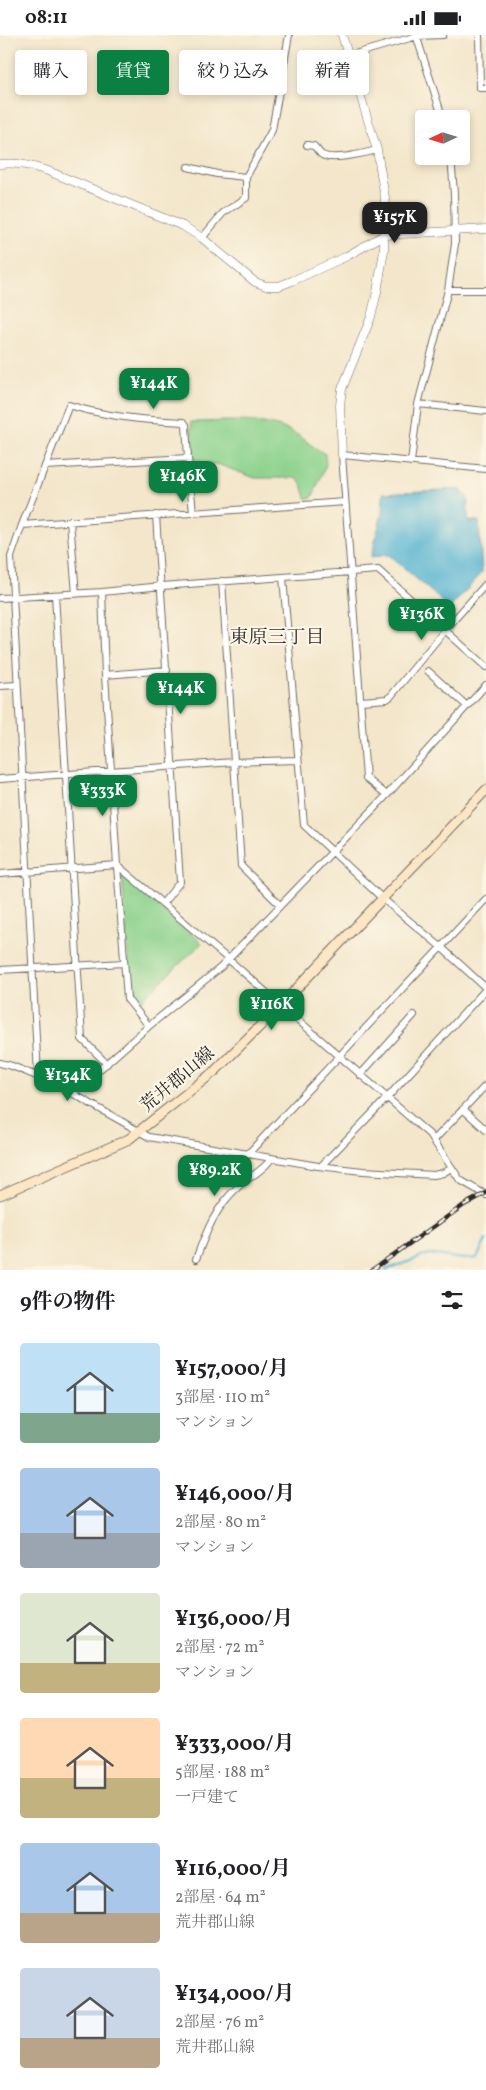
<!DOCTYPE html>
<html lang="ja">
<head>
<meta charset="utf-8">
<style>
  :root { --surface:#fff; --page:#f2f2f2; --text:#202124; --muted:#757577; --accent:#0b8043 }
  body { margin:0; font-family:Vollkorn,"Noto Serif JP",serif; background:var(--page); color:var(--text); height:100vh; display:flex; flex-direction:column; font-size:19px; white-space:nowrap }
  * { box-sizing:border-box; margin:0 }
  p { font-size:16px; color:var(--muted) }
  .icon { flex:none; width:28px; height:28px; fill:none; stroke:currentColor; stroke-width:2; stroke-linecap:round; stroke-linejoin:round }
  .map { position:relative; height:1235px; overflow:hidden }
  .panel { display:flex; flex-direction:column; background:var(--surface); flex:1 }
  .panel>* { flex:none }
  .hud { position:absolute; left:15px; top:15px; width:456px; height:45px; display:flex; gap:10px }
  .needle { width:32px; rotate:266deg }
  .buttons { position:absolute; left:415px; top:75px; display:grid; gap:10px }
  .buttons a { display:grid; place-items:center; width:55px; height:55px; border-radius:5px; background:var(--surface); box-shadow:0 2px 8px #0003; font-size:25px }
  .price { position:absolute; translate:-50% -42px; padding:0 11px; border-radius:10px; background:var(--accent); color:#fff; font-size:16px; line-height:32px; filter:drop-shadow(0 1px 2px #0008) }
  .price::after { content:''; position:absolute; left:50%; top:30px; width:15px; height:11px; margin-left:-8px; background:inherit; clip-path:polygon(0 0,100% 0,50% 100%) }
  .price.current { background:#222; color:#fff }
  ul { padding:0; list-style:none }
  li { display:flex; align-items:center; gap:15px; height:125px; padding:0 20px }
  li span { display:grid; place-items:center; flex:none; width:140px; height:100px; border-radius:5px; color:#555 }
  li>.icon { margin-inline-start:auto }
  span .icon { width:60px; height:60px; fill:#fffc; stroke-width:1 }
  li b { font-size:21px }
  h2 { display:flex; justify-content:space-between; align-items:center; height:60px; padding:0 20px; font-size:21px }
  .chip { padding:0 18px; border-radius:5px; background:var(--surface); box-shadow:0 2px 8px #0003; font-size:18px; line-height:45px }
  .chip.current { background:var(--accent); color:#fff }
  .status { display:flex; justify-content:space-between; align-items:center; height:35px; padding:0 25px; background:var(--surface); direction:ltr }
  .status svg { height:14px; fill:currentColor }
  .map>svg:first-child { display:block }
  .green { fill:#8bd28c; stroke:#5b7e5c }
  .water { fill:#53b2d1; stroke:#3f6e7e }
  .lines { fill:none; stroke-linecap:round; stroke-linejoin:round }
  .stream { stroke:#53b2d1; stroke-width:2.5 }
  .minor-casing { stroke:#716c63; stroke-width:8 }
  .tertiary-casing { stroke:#716c63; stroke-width:9 }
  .secondary-casing { stroke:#716c63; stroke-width:11 }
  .minor { stroke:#fff; stroke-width:6 }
  .tertiary { stroke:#fff; stroke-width:8 }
  .secondary { stroke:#fce6c4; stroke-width:9 }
  .rail-casing { stroke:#2b2b2b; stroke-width:4.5 }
  .rail { stroke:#fcf5e5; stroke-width:2.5; stroke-dasharray:8; stroke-linecap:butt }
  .labels { text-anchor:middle; stroke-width:4.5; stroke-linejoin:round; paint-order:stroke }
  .street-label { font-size:18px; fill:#2b2b2b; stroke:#fcf5e5 }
  .neighbourhood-label { font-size:19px; fill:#2b2b2b; stroke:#fcf5e5 }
</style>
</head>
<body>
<div class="status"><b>08:11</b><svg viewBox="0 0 49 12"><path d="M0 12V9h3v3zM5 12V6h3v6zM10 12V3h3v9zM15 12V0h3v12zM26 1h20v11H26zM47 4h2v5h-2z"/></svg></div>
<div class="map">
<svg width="486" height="1235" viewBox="0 0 486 1235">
  <rect width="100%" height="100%" fill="#fcf5e5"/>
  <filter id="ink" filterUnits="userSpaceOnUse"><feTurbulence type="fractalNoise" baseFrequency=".02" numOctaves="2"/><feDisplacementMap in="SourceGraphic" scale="10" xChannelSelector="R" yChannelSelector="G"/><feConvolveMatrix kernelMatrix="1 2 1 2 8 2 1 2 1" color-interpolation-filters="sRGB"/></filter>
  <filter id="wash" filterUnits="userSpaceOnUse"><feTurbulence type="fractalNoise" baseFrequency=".0096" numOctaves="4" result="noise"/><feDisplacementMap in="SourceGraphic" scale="20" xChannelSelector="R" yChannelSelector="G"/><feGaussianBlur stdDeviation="1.12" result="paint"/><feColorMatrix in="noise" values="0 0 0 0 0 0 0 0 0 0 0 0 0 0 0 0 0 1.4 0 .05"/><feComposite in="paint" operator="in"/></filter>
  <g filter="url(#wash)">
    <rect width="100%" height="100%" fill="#f3e6ca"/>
    <path class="green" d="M191 387C222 387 259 382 288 395 302 401 312 412 325 419L326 430 312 463H306L302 449 296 443H255L217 429H194Z
      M122 840 202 908 138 968 131 961Z"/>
    <path class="water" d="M460 454 468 463V486H479L482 538 450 573 389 520 371 522 382 478 383 458Z"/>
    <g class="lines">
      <path class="stream" d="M386 1235 429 1219 463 1224 477 1223 486 1205"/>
    </g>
  </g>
  <g filter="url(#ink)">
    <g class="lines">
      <g class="minor-casing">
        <path id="minor" d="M416 0 443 84
          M479 0 480 53H486
          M348 21 417 1 443 0
          M307 110 314 111C317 114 319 118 322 120 333 126 366 118 377 115
          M188 132 217 139 246 142
          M202 203 223 178 246 163V142L272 95 289 0
          M448 255H486
          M418 369 486 376
          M411 427 418 369 448 255 455 209 454 159 451 121
          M45 431 188 423 193 478
          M156 480 180 847 163 868
          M70 486 76 559
          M22 490 345 467
          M283 542 304 790 383 864 441 912 486 953
          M222 546 241 831 280 870
          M102 557 105 640 117 830 127 964 149 991
          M55 560 82 1004 107 1029
          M0 563 102 557 162 551 378 535 486 632
          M428 636 467 671
          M105 640 167 635
          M0 651 17 650
          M361 666 387 664 391 661 445 595 486 549
          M0 744 234 727 297 725
          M387 760 366 743 342 420 486 434
          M0 839 117 830 228 924 430 1100 460 1145 486 1160
          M0 935 124 928
          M0 1028 12 1031 56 1049 149 1102 318 1131 363 1136 434 1140 443 1138 450 1134
          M360 1040 414 980
          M38 1041 11 522 22 490 69 370C106 382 145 385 184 387L186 390 188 423
          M73 1058 149 991 221 932 387 760 486 650
          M463 1074 486 1095
          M434 1105 486 1050
          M247 1120 486 864
          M321 1131 387 1063 486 954
          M196 1224C206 1197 216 1171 239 1151 250 1141 262 1137 271 1124"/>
      </g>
      <g class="tertiary-casing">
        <path id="tertiary" d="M0 129C17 127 32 131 48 136L183 191 202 203 255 247 266 251H279L292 246 347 221 384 200 486 194
          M342 420 340 370 342 354 371 282 377 257 384 216 385 163 377 115 342 0"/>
      </g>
      <g class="secondary-casing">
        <path id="secondary" d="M0 1160 129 1104 215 1036 281 970 486 755"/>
      </g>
      <use href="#minor" class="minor"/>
      <use href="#tertiary" class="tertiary"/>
      <use href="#secondary" class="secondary"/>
      <g class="rail-casing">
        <path id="rail" d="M372 1235 464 1170 486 1158"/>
      </g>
      <use href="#rail" class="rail"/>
    </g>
  </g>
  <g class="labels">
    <g class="street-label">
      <text transform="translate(177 1044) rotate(-40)" y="6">荒井郡山線</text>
    </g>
    <g class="neighbourhood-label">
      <text x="277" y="608">東原三丁目</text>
    </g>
  </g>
</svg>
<div class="buttons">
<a><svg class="needle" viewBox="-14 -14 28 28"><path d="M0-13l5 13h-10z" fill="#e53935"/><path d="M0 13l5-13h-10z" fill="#757577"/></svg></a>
</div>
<b class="price current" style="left:395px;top:209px">¥157K</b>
<b class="price" style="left:154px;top:375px">¥144K</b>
<b class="price" style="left:183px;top:468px">¥146K</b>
<b class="price" style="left:422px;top:606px">¥136K</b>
<b class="price" style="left:181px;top:680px">¥144K</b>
<b class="price" style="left:103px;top:782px">¥333K</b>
<b class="price" style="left:272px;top:996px">¥116K</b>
<b class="price" style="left:68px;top:1067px">¥134K</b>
<b class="price" style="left:215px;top:1162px">¥89.2K</b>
<div class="hud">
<a class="chip">購入</a>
<a class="chip current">賃貸</a>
<a class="chip">絞り込み</a>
<a class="chip">新着</a>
</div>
</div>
<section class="panel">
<h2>9件の物件<svg class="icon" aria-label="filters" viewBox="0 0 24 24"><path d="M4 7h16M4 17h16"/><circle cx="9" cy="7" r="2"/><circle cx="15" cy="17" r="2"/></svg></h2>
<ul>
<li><span style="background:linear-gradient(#bfe0f5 70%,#7fa58c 0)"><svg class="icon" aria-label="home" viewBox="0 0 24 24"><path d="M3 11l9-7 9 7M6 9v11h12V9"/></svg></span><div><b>¥157,000/月</b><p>3部屋 · 110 m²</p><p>マンション</p></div></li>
<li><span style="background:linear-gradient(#a9c7e8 65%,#9aa5b1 0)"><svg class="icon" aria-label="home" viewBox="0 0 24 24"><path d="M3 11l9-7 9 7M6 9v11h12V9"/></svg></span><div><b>¥146,000/月</b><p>2部屋 · 80 m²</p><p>マンション</p></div></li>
<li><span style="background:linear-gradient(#dfe7d0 70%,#c2b280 0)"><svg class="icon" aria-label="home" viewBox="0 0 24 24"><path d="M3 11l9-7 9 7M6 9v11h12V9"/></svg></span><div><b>¥136,000/月</b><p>2部屋 · 72 m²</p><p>マンション</p></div></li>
<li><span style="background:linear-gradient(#ffd9b3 60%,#c2b280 0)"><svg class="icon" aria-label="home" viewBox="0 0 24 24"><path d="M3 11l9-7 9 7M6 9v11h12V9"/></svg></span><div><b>¥333,000/月</b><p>5部屋 · 188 m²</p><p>一戸建て</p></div></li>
<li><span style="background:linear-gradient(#a9c7e8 70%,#b9a48a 0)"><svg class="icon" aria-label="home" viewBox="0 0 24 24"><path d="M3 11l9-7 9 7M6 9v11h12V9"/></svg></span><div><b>¥116,000/月</b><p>2部屋 · 64 m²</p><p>荒井郡山線</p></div></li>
<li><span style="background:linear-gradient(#c9d6e8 70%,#b9a48a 0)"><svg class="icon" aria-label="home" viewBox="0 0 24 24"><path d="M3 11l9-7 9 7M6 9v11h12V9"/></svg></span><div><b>¥134,000/月</b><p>2部屋 · 76 m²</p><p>荒井郡山線</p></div></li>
</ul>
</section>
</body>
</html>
